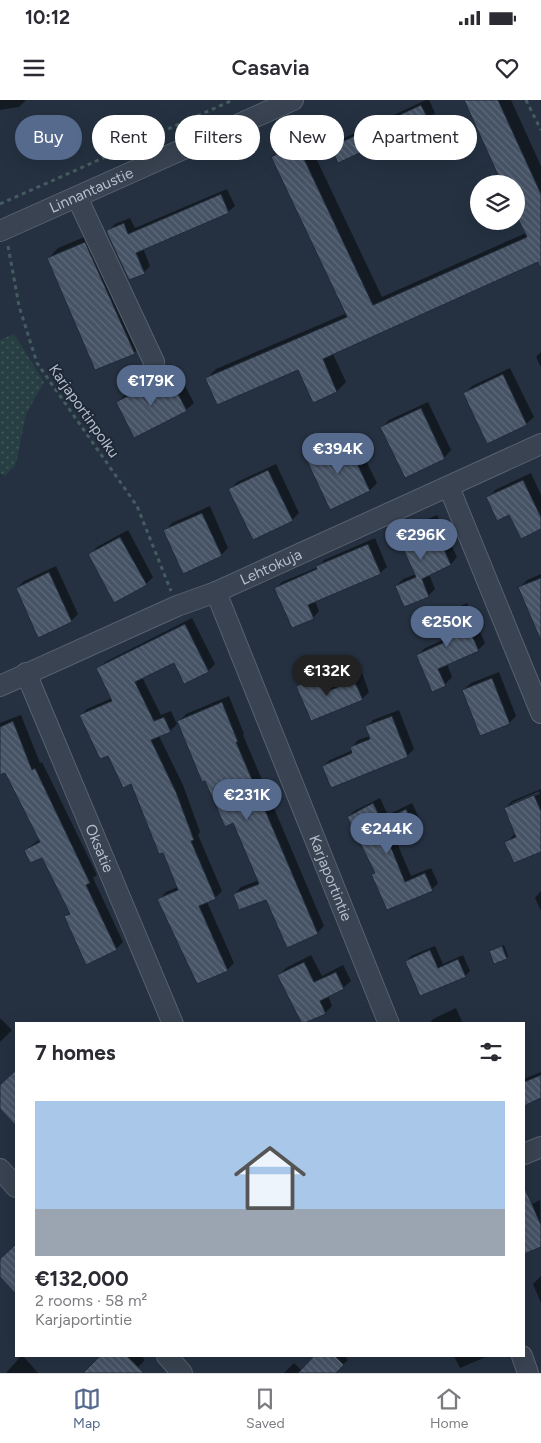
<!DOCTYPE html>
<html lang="en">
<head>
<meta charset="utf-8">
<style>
  :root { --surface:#fff; --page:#f2f2f3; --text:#2b2b33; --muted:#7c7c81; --line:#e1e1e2; --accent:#566a8d }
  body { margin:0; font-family:Figtree,sans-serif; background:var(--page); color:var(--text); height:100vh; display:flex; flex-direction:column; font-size:19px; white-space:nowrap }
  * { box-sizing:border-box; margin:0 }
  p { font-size:16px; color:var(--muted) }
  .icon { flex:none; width:28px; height:28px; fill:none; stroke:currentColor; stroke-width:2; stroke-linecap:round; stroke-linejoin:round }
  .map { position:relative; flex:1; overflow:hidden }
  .side { position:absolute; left:15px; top:922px; width:510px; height:335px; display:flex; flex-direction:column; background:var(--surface); border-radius:0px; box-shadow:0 5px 20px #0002 }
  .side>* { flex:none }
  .guide { position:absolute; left:15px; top:15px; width:511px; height:45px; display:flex; gap:10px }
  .fabs { position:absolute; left:470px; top:75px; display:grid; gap:10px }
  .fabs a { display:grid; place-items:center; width:55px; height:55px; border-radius:50%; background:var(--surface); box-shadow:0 5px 20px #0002; font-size:25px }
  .price { position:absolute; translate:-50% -42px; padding:0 11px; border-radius:18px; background:var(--accent); color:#fff; font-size:16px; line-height:32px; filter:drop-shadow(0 1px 2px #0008) }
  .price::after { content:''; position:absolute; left:50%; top:30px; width:15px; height:11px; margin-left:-8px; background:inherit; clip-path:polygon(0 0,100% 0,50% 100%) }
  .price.on { background:#222; color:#fff }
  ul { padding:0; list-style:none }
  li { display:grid; align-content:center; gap:10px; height:265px; padding:0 20px }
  li span { display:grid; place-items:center; height:155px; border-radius:0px; color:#555 }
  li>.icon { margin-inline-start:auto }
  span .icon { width:90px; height:90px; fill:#fffc; stroke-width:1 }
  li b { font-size:21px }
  h2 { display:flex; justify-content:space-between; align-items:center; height:60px; padding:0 20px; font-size:21px }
  .pill { padding:0 18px; border-radius:22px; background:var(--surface); box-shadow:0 5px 20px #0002; font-size:18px; line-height:45px }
  .pill.on { background:var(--accent); color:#fff }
  .status { display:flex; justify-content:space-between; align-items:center; height:35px; padding:0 25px; background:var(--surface); direction:ltr }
  .status svg { height:14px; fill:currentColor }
  header { display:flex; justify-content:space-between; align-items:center; height:65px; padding:0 20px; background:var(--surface); font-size:22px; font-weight:600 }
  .tabs { display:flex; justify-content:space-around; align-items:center; height:70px; border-top:1px solid var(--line); background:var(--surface); font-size:14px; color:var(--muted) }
  .tabs a { display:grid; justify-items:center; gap:2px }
  .tabs .on { color:var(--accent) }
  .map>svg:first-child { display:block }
  .grass { fill:url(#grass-dots) }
  .shadow { fill:#0007; fill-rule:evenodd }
  .building { fill:url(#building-back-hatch); stroke:#202a38 }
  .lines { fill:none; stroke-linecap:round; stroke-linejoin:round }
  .minor-casing { stroke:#57616e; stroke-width:22 }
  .path { stroke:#455c5f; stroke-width:3; stroke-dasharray:4 4; stroke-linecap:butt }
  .minor { stroke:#394351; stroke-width:20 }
  .labels { text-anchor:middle; stroke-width:4; stroke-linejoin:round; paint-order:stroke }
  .street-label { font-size:15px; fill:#b6becb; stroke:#1e2836 }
</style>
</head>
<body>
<div class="status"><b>10:12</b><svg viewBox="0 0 49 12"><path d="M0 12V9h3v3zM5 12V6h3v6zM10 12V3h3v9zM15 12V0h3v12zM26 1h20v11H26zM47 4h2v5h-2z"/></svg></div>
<header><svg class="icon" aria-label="menu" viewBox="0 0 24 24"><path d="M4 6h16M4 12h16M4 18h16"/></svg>Casavia<svg class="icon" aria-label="heart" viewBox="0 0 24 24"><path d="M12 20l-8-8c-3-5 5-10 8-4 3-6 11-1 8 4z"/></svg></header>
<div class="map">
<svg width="541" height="1273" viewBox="0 0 541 1273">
  <defs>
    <pattern id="grass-dots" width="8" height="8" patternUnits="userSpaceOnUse" patternTransform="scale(1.25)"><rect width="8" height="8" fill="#273f42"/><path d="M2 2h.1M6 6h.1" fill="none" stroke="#44595c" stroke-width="1.8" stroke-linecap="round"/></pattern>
    <pattern id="building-back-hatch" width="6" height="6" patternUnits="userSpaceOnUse" patternTransform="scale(1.25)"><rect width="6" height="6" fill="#465365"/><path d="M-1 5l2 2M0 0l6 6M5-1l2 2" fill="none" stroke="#5e6a7a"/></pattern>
  </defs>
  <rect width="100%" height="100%" fill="#253141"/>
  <path class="grass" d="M14 234 44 282 26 314 16 364 5 376 0 373V240Z"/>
  <path class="shadow" d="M0 0H26L19 7 0 10Z
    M426 0H429L435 13 428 20 332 48 340 40Z
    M465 0H511L541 66V160L333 254 346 282 337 291 299 268 207 278 216 269 347 213 272 57 281 48 306 37 382 197 526 133 516 84Z
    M227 89 235 106 228 112 143 148 150 166 144 172 109 130 115 124 130 118 135 128Z
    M94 133 144 243 134 253 49 158 58 148Z
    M541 252V267L536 257Z
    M510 268 534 317 526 324 464 294 472 286Z
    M176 269 194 303 186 310 117 302 125 295Z
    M428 302 451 350 444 358 382 327 389 320Z
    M353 334 377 383 370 390 331 408 307 359 315 352Z
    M276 364 299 413 292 420 230 390 237 382Z
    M531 373 541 395V428L510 413 488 398 495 390Z
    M210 406 228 448 221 455 165 431 172 423Z
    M437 415 457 457 451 464 429 474 435 489 428 496 396 486 403 479 416 474 399 436 405 429Z
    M128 430 153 477 146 484 90 454 97 447Z
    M375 438 387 467 380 473 315 501 319 511 313 518 276 488 282 482 318 467 324 460Z
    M56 466 78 514 71 521 17 488 24 481Z
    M541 474V517L519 488 527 480Z
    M467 503 485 543 478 550 447 564 452 577 445 584 417 556 425 548 445 539 436 521 444 514Z
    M192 518 215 564 208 571 174 561 142 577 161 615 171 611 177 624 170 631 159 636 183 685 200 732 198 735 222 791 215 798 207 802 234 863 227 870 159 799 166 792 178 787 132 683 81 615 87 609 112 598 98 569 105 562Z
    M327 570 333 585 362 573 369 592 362 599 311 620 298 586 305 579Z
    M499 572 516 616 509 623 463 590 471 583Z
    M229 596 244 634 243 635 324 826 317 833 267 798 234 795 241 787 259 780 234 722 179 621 186 614Z
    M399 610 414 649 407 656 323 666 330 660 353 650 352 647 358 640 370 636 366 627 373 620Z
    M21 615 40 663 42 662 97 775 93 778 123 842 116 849 65 817 70 812 43 756 25 750 40 739 6 672 0 674V623Z
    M541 689V750L506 742 516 733 505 709 512 701ZM539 691 540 694 512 706V703Z
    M380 698 388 715 412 703 420 720 414 726 394 736 411 776 431 768 438 783 432 789 373 775 376 772 348 717 354 711Z
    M541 791V811L535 798Z
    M504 845 508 856 506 858 490 851Z
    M435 846 443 864 463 855 470 871 465 876 406 861 411 856Z
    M311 855 322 876 343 865 351 881 343 888 328 896 332 906 325 913 279 875 286 868Z
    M456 908 463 924H429L433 919Z
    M0 918 12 930 0 942Z
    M16 971V1024L0 1007V987Z
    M541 972V997L524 1004V979Z
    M540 1100 541 1145 524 1153V1108Z
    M541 1176V1203L533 1184Z
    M21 1256H23L38 1273H6Z
    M102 1256H141L145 1260 132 1273H94L90 1269Z
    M316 1256H345L348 1260 334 1273H320L310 1263Z
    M454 1256H488L460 1268Z
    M294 1263 304 1273H284Z"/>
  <path class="building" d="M464 0H498L541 94V169L538 162 323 259 337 292 313 303 298 270 217 305 205 278 347 217 271 57 297 44 373 205 527 137 516 115V84H502Z
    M421 5 429 21 338 63 331 47Z
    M221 94 229 113 136 153 145 174 129 180 107 133V130L124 123 128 134Z
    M85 142 135 254 95 270 47 158Z
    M503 274 527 325 487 344 463 293Z
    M168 275 187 311 134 338 116 302Z
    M421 308 445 359 405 378 380 327Z
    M346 340 370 391 330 410 306 359Z
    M268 370 293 421 253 440 228 389Z
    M523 380 541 417V429L521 439 509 415 497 421 486 397Z
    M202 413 222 456 183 474 163 430Z
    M431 421 451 465 422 479 429 497 404 507 395 486 416 477 397 436Z
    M120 437 147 485 114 503 88 454Z
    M368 444 381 474 308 505 314 519 292 528 274 488 317 469 316 466Z
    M49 472 72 522 38 538 16 488Z
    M541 478V541L518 487Z
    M460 509 479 551 438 569 446 586 432 592 416 555 445 542 435 521Z
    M185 524 209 572 184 584 174 563 135 582 154 621 164 617 171 632 151 640 176 692 194 740 191 741 216 799 199 806 228 871 197 884 157 799 178 790 163 753 159 754 131 684 123 688 108 656 100 659 79 615 112 601 96 568Z
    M320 576 326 592 354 580 363 600 311 621 296 586Z
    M492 578 510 624 480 636 462 590Z
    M222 602 238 642H236L318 834 287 848 266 800 239 810 233 794 259 784 233 723 225 727 205 681 202 682 177 621Z
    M392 616 408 657 331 688 322 666 352 653 350 647 370 639 365 626Z
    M13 621 32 670 35 668 90 783 86 785 117 850 86 865 64 816 70 814 42 758 30 763 24 750 40 742 5 673 0 675V627Z
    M534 695 541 711V752L514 763 504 742 516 737 504 708Z
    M373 703 382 721 406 709 415 727 388 740 405 782 425 773 433 791 387 810 371 774 375 773 347 717Z
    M502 846 507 859 494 864 489 851Z
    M430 850 438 868 458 859 466 877 420 896 405 861Z
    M304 862 314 882 336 872 344 889 320 901 326 914 302 924 277 875Z
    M16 970V1026L0 1009V985Z
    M541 975V998L524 1006V982Z
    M524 1086 541 1125V1147L524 1154Z
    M16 1144V1194L0 1177V1159Z
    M100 1256H127L144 1273H83Z
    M314 1256H335L344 1265 336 1273H298Z"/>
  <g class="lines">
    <g class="minor-casing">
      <g id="minor">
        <path d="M77 97 154 262"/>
        <path id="s1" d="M0 131 293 0"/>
        <path d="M449 387 541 613"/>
        <path id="s2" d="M216 492 389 924"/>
        <path id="s3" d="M26 573 173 924"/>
        <path id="s4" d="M0 586 177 506 216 492 541 344"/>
        <path d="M524 1054 541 1047"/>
        <path d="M0 1069 16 1087"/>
        <path d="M167 1256 182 1273"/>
        <path d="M522 1256 528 1273"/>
      </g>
    </g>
    <path class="path" d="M526 0 541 30
      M0 104 233 0
      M8 146 19 206 37 263 137 406 171 491"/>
    <use href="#minor" class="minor"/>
  </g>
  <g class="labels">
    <g class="street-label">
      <text dy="5" stroke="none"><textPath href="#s1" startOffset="100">Linnantaustie</textPath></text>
      <text transform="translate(84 311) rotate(55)" y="5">Karjaportinpolku</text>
      <text dy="5" stroke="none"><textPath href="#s4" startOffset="296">Lehtokuja</textPath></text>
      <text dy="5" stroke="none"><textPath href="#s3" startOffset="190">Oksatie</textPath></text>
      <text dy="5" stroke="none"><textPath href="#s2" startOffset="308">Karjaportintie</textPath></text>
    </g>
  </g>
</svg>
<div class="fabs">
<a><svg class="icon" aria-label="layers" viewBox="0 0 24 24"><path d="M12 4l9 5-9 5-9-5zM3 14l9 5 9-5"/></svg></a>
</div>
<b class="price" style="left:151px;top:307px">€179K</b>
<b class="price" style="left:338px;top:375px">€394K</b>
<b class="price" style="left:421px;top:461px">€296K</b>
<b class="price" style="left:447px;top:548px">€250K</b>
<b class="price on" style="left:327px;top:597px">€132K</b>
<b class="price" style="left:247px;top:721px">€231K</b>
<b class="price" style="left:387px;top:755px">€244K</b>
<div class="guide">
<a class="pill on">Buy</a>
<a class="pill">Rent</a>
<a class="pill">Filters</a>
<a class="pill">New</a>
<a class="pill">Apartment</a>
</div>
<section class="side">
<h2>7 homes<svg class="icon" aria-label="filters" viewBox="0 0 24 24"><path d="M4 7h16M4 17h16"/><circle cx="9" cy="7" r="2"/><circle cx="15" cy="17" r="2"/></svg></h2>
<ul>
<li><span style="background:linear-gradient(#a9c7e8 70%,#9aa5b1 0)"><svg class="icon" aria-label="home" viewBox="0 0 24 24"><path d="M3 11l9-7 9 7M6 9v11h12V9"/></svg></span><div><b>€132,000</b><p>2 rooms · 58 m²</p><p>Karjaportintie</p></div></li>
</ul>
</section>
</div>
<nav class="tabs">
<a class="on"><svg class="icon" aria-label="map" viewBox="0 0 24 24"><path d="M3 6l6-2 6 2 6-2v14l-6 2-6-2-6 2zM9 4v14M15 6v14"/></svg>Map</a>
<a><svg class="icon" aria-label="saved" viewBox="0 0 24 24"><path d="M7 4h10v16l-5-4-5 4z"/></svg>Saved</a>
<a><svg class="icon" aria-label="home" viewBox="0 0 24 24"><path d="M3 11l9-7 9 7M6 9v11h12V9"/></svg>Home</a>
</nav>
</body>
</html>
